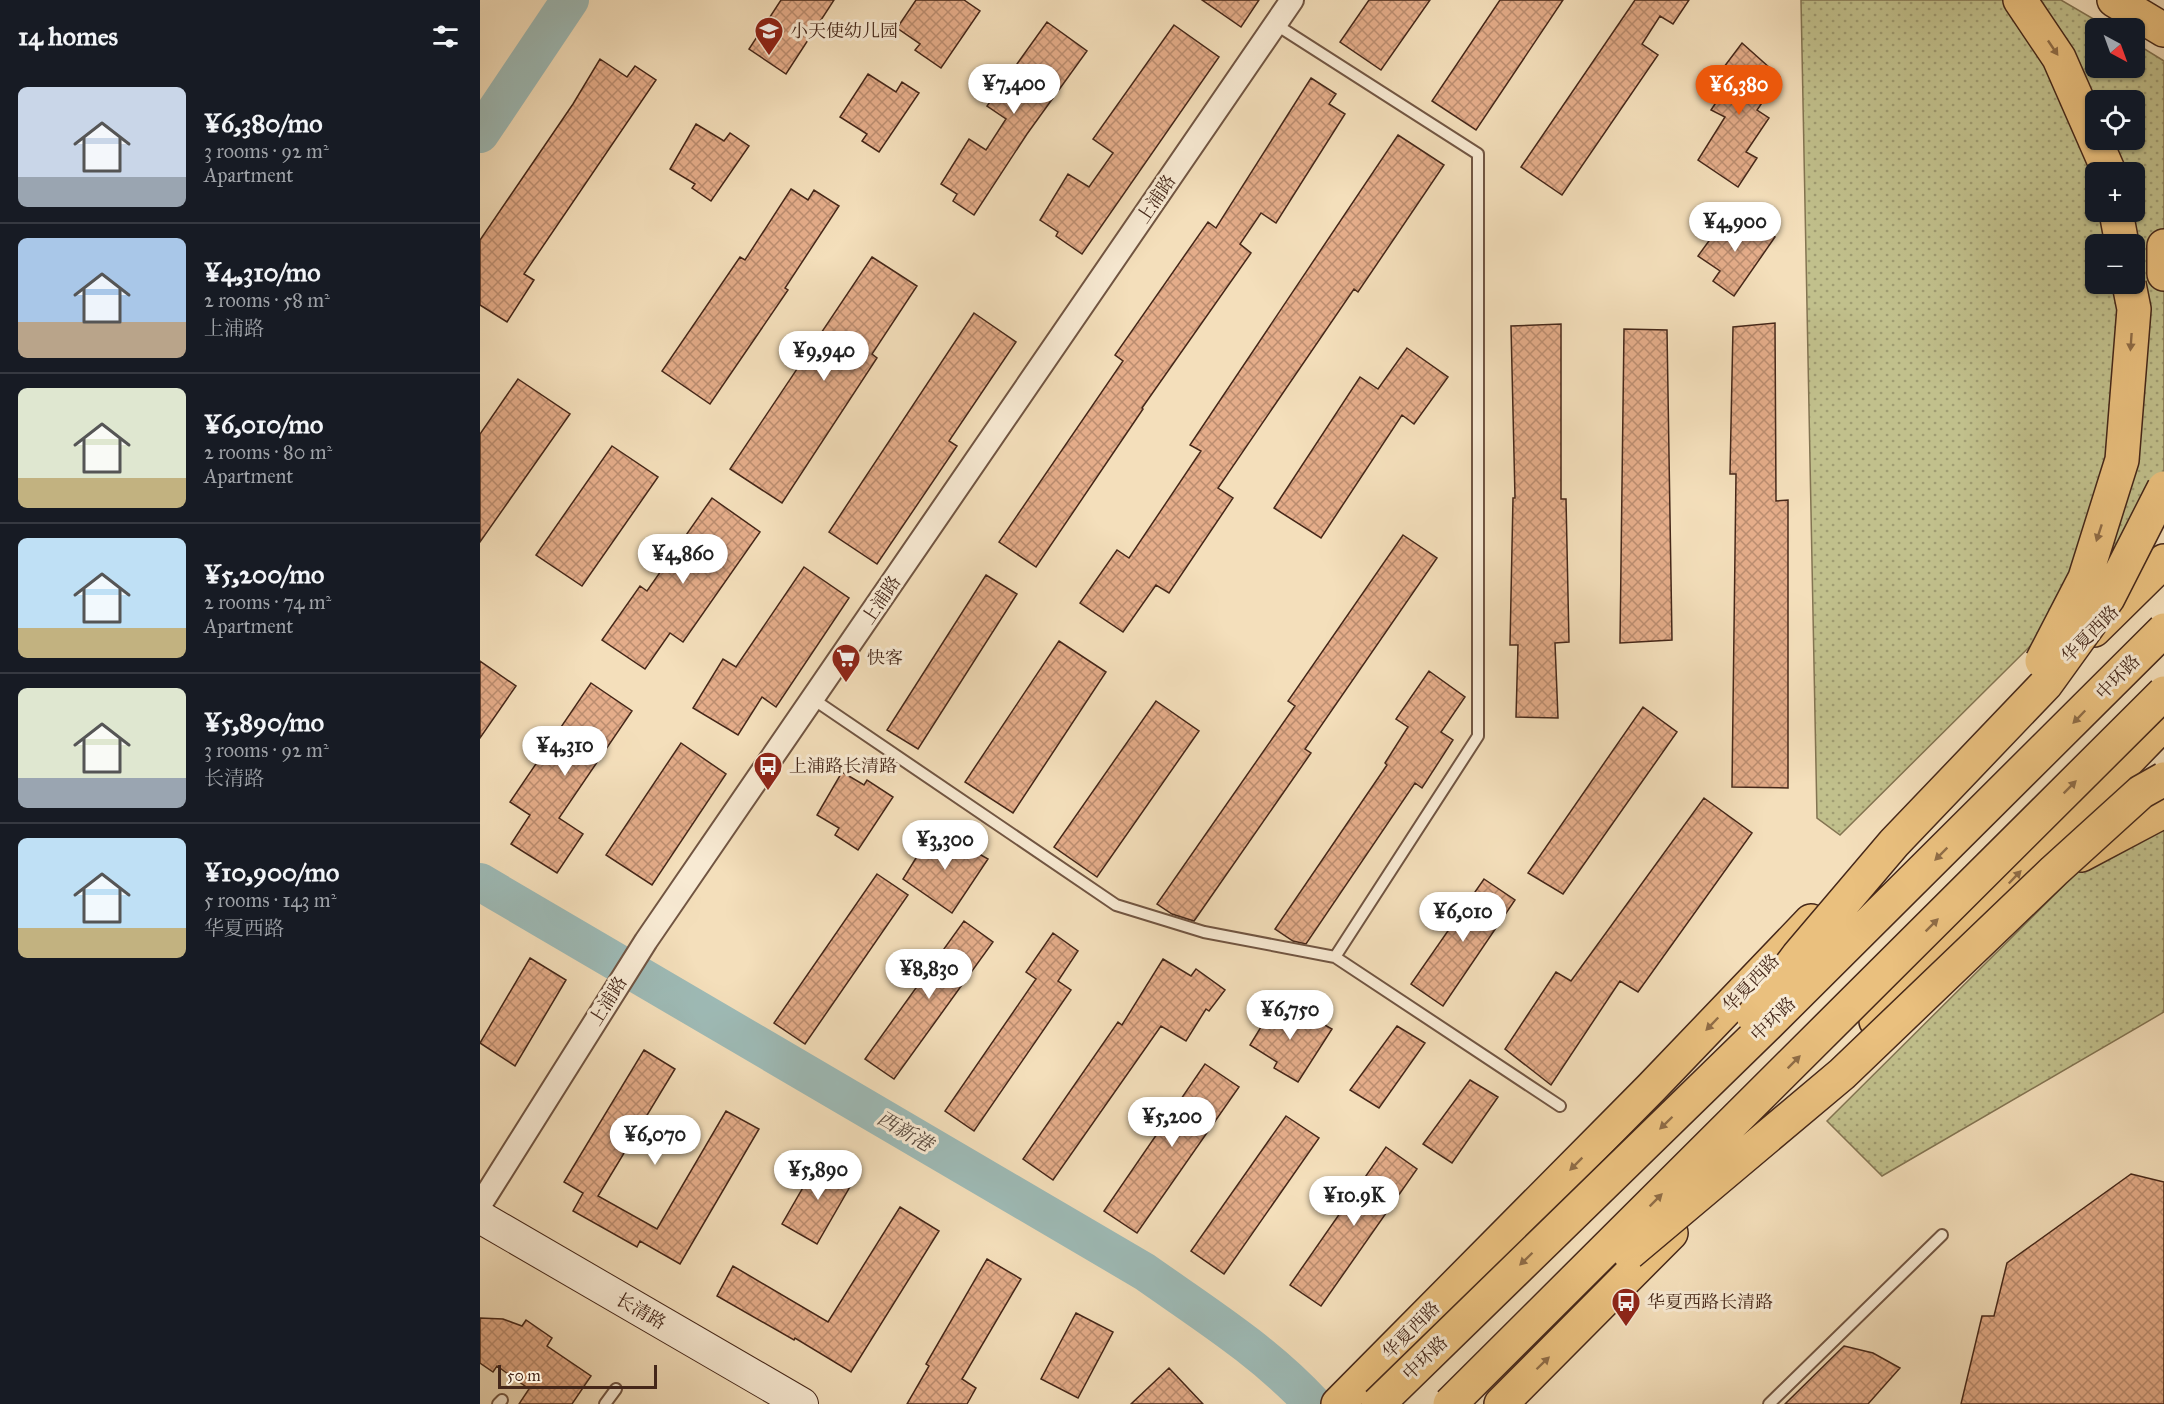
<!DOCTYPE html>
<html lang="en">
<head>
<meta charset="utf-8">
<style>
  :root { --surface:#171b24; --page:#20242c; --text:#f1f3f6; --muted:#9ea1a6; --line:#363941; --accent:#ea580c }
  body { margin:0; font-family:"IM FELL Great Primer","Noto Serif SC",serif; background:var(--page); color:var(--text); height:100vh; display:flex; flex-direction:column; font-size:22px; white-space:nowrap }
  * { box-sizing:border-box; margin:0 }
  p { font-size:20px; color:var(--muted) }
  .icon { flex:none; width:33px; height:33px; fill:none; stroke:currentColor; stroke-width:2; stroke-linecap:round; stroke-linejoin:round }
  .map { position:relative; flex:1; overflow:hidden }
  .panel { display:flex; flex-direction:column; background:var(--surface); width:480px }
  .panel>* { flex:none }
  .needle { width:39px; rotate:139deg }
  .fabs { position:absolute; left:1605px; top:18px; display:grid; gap:12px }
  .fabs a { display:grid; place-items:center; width:60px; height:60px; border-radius:9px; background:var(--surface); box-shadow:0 2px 4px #0004; font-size:30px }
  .scale { position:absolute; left:18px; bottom:15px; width:159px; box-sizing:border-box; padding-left:6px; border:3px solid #452719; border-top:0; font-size:16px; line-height:21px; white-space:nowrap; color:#452719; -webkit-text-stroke:4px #f8ead3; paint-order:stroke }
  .price { position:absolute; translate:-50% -51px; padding:0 14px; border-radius:21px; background:#fff; color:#222; font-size:20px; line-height:39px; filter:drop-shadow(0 2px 3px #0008) }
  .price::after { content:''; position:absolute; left:50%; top:36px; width:18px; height:14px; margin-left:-9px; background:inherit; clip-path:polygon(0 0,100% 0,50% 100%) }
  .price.on { background:var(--accent); color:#fff }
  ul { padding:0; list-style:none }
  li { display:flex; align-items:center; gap:18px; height:150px; padding:0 18px }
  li+li { border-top:2px solid var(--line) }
  li span { display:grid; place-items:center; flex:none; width:168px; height:120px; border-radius:9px; color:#555 }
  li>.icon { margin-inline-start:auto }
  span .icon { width:72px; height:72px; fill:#fffc; stroke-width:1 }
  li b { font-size:26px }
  h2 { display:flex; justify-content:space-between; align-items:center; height:72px; padding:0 18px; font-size:26px }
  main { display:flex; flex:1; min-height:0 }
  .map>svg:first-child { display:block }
  .green { fill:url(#green-dots); stroke:#837452; stroke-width:1.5; fill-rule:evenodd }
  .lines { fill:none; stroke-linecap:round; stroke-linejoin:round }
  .river { stroke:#9ebbb7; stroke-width:38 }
  .building { fill:url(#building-cross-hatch); stroke:#452719; stroke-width:1.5 }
  .service-casing { stroke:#715542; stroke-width:14 }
  .minor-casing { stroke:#715542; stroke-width:26 }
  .secondary-casing { stroke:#452719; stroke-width:34 }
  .primary-casing { stroke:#452719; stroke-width:36 }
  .trunk-casing { stroke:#452719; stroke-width:36 }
  .service { stroke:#f8ead3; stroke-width:10 }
  .minor { stroke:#f8ead3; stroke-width:22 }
  .secondary { stroke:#f8ead3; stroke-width:32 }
  .primary { stroke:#eac07e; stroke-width:33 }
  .trunk { stroke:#eac07e; stroke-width:33 }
  .trunk-bridge-casing { stroke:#452719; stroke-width:36; stroke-linecap:butt }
  .trunk-bridge { stroke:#eac07e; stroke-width:33 }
  .oneway { fill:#8f6c46 }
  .labels { text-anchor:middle; stroke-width:6; stroke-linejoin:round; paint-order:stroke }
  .poi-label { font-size:18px; fill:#452719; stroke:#f8ead3; text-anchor:start }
  .street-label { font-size:18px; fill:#452719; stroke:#f8ead3 }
  .water-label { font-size:20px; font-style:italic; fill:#5b4c40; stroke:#f8ead3 }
</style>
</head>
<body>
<main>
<section class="panel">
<h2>14 homes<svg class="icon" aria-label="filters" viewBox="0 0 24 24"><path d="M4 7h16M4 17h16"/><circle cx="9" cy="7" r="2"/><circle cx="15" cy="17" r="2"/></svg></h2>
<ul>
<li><span style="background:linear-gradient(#c9d6e8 75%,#9aa5b1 0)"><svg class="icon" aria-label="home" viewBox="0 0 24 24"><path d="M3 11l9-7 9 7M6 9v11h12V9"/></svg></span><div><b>¥6,380/mo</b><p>3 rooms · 92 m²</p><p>Apartment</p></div></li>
<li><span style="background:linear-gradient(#a9c7e8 70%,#b9a48a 0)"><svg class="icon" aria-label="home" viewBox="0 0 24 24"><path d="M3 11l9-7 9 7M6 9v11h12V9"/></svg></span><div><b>¥4,310/mo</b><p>2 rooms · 58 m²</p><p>上浦路</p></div></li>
<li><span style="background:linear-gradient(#dfe7d0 75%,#c2b280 0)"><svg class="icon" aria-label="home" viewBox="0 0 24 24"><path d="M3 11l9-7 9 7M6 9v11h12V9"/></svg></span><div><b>¥6,010/mo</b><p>2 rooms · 80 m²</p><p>Apartment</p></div></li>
<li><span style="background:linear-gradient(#bfe0f5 75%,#c2b280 0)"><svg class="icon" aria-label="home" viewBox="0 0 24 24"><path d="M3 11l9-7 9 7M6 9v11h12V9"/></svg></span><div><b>¥5,200/mo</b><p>2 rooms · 74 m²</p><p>Apartment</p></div></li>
<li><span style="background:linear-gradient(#dfe7d0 75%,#9aa5b1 0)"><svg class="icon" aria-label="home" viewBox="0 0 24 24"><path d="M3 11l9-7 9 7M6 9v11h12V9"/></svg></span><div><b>¥5,890/mo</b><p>3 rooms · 92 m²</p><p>长清路</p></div></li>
<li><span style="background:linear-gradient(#bfe0f5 75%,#c2b280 0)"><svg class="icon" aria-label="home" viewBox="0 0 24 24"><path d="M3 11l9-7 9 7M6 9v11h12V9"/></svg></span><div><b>¥10,900/mo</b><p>5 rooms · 143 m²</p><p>华夏西路</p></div></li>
</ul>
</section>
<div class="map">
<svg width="1684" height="1404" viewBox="0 0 1684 1404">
  <defs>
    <pattern id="green-dots" width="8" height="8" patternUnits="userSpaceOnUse" patternTransform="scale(1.5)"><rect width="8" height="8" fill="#c1c08c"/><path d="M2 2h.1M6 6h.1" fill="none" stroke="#9f9c72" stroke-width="1.8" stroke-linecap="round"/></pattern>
    <pattern id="building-cross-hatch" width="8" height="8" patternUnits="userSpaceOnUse" patternTransform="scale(1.5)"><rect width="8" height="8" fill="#e5ad8a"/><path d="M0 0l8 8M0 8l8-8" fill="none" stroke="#bb8d70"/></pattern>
  </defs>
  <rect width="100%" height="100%" fill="#f4dfbb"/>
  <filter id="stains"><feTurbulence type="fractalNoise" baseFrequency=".00333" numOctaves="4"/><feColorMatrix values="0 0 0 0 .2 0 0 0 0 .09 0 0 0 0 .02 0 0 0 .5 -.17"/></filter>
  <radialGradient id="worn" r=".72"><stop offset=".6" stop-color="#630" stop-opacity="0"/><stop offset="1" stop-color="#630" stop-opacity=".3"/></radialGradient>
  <path class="green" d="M1321 0H1581L1629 28H1616V68H1654L1655 43 1684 61V513L1360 835 1337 818ZM1616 100H1654V140H1616ZM1616 172H1654V212H1616ZM1616 244H1654V284H1616Z
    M1684 786V1012L1402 1176 1347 1121Z"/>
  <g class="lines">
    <path class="river" d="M0 134 90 0
      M0 882 665 1272C723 1313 784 1351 833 1404"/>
  </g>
  <path class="building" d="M301 0H354L306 74 269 49Z
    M436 0H484L500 11 461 68 435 50 440 44 417 28Z
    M722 0H779L761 27Z
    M889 0H950L901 70 860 42Z
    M1020 0H1083L996 130 952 101Z
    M1155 0H1209L1193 24 1180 16 1162 44 1178 55 1082 195 1041 167Z
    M567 22 607 51 547 134 494 215 473 201 477 194 461 184 489 139 506 150 526 119 507 106Z
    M694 25 739 57 602 254 576 236 578 232 560 220 588 174 609 187 633 153 613 139Z
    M1262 43 1300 77 1277 110 1289 118 1266 152 1277 158 1258 187 1218 160 1245 117 1231 110 1251 80 1241 71Z
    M120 59 147 77 155 66 176 80 44 274 54 280 27 322 0 305V240L93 104Z
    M388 74 416 92 422 82 439 93 399 152 382 141 387 134 360 117Z
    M831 78 856 94 849 104 865 114 796 223 781 213 760 244 771 253 662 408 663 409 556 567 519 542 643 361 635 355 728 222 736 228Z
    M216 124 244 141 250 133 269 146 231 201 212 188 215 184 190 169Z
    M918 135 964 165 878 292 874 289 738 488 753 498 689 593 676 585 643 632 600 603 637 550 649 558 721 451 710 445Z
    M311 189 328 200 334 190 359 206 305 288 308 290 230 404 182 371 260 257 265 260Z
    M1247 216 1268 232 1274 223 1295 237 1254 296 1233 281 1240 271 1218 256Z
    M392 257 437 286 392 354 397 358 302 503 250 469Z
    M494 313 536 342 469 441 477 446 397 564 349 532Z
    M1295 323 1296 501 1308 500V788L1252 787 1256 474H1250L1253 327Z
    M1081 324V499H1086L1089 642 1075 643 1078 718 1036 717 1038 645H1030L1033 498H1035L1031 326Z
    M1144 329 1187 330 1192 640 1140 643Z
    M927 348 968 377 934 424 922 415 841 538 794 508 880 377 898 389Z
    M38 379 90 414 0 542V434Z
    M132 446 178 477 102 586 56 555Z
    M232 498 280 532 203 642 190 633 165 669 122 640 160 586 167 591Z
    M923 535 957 558 825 749 831 753 714 921 692 914 677 904 815 706 808 701Z
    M324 567 369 598 296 707 282 697 258 735 213 708 243 659 256 667Z
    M506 575 537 594 438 749 407 730Z
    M579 641 626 672 533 813 485 782Z
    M0 661 36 686 0 738Z
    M949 671 985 697 961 732 973 740 942 788 935 783 826 944 813 941 795 929 907 765 905 763 928 727 916 719Z
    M111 683 152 711 79 818 103 834 77 873 31 844 50 815 30 802Z
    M676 701 719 731 617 877 574 847Z
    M1163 707 1197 732 1083 894 1048 873Z
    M201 743 246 774 172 885 126 855Z
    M362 772 384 785 387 780 413 797 378 850 355 835 359 828 337 815Z
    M1224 798 1272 833 1158 992 1140 981 1071 1085 1025 1049 1076 972 1091 981Z
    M452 832 479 848 482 844 508 859 472 913 423 879Z
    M397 874 428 895 325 1044 294 1023Z
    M1004 879 1035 900 963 1006 931 984Z
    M484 921 513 942 414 1079 385 1059Z
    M573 933 598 951 578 981 591 990 494 1131 465 1111 556 979 546 972Z
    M50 958 86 980 35 1066 0 1043Z
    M683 959 711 976 716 969 745 990 729 1011 726 1009 706 1041 681 1026 573 1180 543 1159 638 1022 642 1025Z
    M795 1004 823 1022 827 1015 852 1029 818 1082 794 1068 797 1062 770 1045Z
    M917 1026 945 1043 899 1108 870 1090Z
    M164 1050 195 1069 118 1196 177 1229 246 1111 279 1129 200 1264 160 1241 157 1247 93 1211 103 1193 84 1182Z
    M725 1064 759 1087 657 1233 624 1211Z
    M990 1080 1018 1097 972 1163 943 1144Z
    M806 1116 839 1138 744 1274 711 1251Z
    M906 1147 937 1169 841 1306 810 1285Z
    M340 1158 375 1178 337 1244 302 1224Z
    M1651 1174 1684 1182V1404H1481L1502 1316H1514L1527 1263Z
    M420 1207 459 1231 371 1372 315 1338 314 1340 237 1296 253 1266 348 1322Z
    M507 1259 541 1279 482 1379 496 1388 487 1404H427L449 1366 446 1364Z
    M596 1313 633 1332 598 1398 561 1379Z
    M0 1318 23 1319 42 1326 46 1320 72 1338 67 1346 111 1376 92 1404H39L49 1389 17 1366 13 1372 0 1363Z
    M1364 1346 1393 1353 1420 1368 1388 1404H1305Z
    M689 1368 723 1404H651Z"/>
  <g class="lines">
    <g class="service-casing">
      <path id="service" d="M795 24 998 154V736L855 957
        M333 699 636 905 724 932 855 957 1080 1106
        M18 1404 22 1400
        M125 1404 136 1389
        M1289 1404 1462 1235"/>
    </g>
    <g class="minor-casing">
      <path id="minor" d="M0 1205 166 941 812 0"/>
    </g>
    <g class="secondary-casing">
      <path id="secondary" d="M0 1217 322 1404"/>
    </g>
    <g class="primary-casing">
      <path id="primary" d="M1634 0 1684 30
        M1614 630 1684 561
        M1396 1021 1684 723
        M858 1404 1171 1088 1331 921
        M1021 1404 1191 1233"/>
    </g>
    <g class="trunk-casing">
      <path id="trunk" d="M1540 0 1579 58 1629 172
        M1636 212 1642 244
        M1684 246V274
        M1601 855 1684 811"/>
    </g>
    <use href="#service" class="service"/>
    <use href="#minor" class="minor"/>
    <use href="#secondary" class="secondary"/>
    <use href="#primary" class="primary"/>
    <use href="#trunk" class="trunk"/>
    <g class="trunk-bridge-casing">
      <path id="trunk-bridge" d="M1562 661 1605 578 1642 460 1654 309 1649 284
        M1273 1016 1318 956 1414 843 1566 684 1628 598 1684 488
        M1149 1253 1362 1074 1574 871 1661 792 1684 779
        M898 1404 1288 1024 1684 630
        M970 1404 1684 693"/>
    </g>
    <use href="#trunk-bridge" class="trunk-bridge"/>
  </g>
  <defs><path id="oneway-solid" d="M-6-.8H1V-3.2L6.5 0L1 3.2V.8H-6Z" transform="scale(1.5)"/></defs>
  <g class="oneway">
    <use href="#oneway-solid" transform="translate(1573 48) rotate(56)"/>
    <use href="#oneway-solid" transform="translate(1651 342) rotate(94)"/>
    <use href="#oneway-solid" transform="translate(1619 533) rotate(108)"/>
    <use href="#oneway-solid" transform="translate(1599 717) rotate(134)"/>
    <use href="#oneway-solid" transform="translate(1590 787) rotate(-45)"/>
    <use href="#oneway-solid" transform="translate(1461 854) rotate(135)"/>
    <use href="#oneway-solid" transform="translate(1535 877) rotate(-46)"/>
    <use href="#oneway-solid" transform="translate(1452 925) rotate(-45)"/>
    <use href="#oneway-solid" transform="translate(1232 1024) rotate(134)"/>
    <use href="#oneway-solid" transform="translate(1314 1062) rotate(-45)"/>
    <use href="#oneway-solid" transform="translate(1186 1123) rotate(136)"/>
    <use href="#oneway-solid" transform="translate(1096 1164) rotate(135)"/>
    <use href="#oneway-solid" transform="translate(1176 1200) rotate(-45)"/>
    <use href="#oneway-solid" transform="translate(1046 1259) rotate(136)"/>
    <use href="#oneway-solid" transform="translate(1063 1363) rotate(-44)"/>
  </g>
  <defs>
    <g id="school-pin" transform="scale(1.5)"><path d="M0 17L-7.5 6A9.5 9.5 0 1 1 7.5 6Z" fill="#8f2418" stroke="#f8ead3"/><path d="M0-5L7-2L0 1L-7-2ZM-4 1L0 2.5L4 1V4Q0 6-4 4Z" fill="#fff"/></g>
    <g id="supermarket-pin" transform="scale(1.5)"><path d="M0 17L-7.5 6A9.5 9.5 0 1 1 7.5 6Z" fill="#8f2418" stroke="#f8ead3"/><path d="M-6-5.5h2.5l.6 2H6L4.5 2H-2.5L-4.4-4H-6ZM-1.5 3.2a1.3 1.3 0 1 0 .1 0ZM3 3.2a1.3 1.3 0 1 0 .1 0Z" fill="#fff"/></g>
    <g id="bus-pin" transform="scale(1.5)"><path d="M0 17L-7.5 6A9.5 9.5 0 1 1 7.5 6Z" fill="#8f2418" stroke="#f8ead3"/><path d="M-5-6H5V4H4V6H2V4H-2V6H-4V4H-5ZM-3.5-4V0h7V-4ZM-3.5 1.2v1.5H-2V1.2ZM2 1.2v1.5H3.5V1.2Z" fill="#fff"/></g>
  </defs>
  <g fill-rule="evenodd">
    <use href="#school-pin" x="289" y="31"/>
    <use href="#supermarket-pin" x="366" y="658"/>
    <use href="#bus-pin" x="288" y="766"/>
    <use href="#bus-pin" x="1146" y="1302"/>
  </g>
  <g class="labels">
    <g class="poi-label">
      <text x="310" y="37">小天使幼儿园</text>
      <text x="387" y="664">快客</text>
      <text x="309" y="772">上浦路长清路</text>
      <text x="1167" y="1308">华夏西路长清路</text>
    </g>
    <g class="street-label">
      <text transform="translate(676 199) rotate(-56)" y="6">上浦路</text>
      <text transform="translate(401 600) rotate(-56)" y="6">上浦路</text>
      <text transform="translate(1610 634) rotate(-45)" y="6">华夏西路</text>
      <text transform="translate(1638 677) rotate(-46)" y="6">中环路</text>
      <text transform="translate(1271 983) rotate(-46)" y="6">华夏西路</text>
      <text transform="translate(128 1001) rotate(-58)" y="6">上浦路</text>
      <text transform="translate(1293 1019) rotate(-44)" y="6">中环路</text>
      <text transform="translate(161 1311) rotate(30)" y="6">长清路</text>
      <text transform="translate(931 1330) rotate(-45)" y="6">华夏西路</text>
      <text transform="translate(945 1358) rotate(-44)" y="6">中环路</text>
    </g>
    <g class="water-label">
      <text transform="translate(425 1131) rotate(30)" y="7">西新港</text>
    </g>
  </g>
  <rect width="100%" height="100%" filter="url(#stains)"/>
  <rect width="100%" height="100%" fill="url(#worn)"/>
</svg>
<div class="fabs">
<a><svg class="needle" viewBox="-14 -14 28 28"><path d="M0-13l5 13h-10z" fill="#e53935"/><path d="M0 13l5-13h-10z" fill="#9ea1a6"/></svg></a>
<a><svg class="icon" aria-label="locate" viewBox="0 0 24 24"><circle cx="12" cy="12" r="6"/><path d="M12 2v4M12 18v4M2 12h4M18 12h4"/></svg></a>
<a>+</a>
<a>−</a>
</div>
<div class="scale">50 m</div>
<b class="price" style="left:534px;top:115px">¥7,400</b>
<b class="price on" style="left:1259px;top:116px">¥6,380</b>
<b class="price" style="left:1255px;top:253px">¥4,900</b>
<b class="price" style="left:344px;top:382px">¥9,940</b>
<b class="price" style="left:203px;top:585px">¥4,860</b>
<b class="price" style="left:85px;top:777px">¥4,310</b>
<b class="price" style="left:465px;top:871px">¥3,300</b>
<b class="price" style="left:983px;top:943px">¥6,010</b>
<b class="price" style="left:449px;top:1000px">¥8,830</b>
<b class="price" style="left:810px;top:1041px">¥6,750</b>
<b class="price" style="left:692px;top:1148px">¥5,200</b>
<b class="price" style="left:175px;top:1166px">¥6,070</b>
<b class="price" style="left:338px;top:1201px">¥5,890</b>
<b class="price" style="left:874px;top:1227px">¥10.9K</b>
</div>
</main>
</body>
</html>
